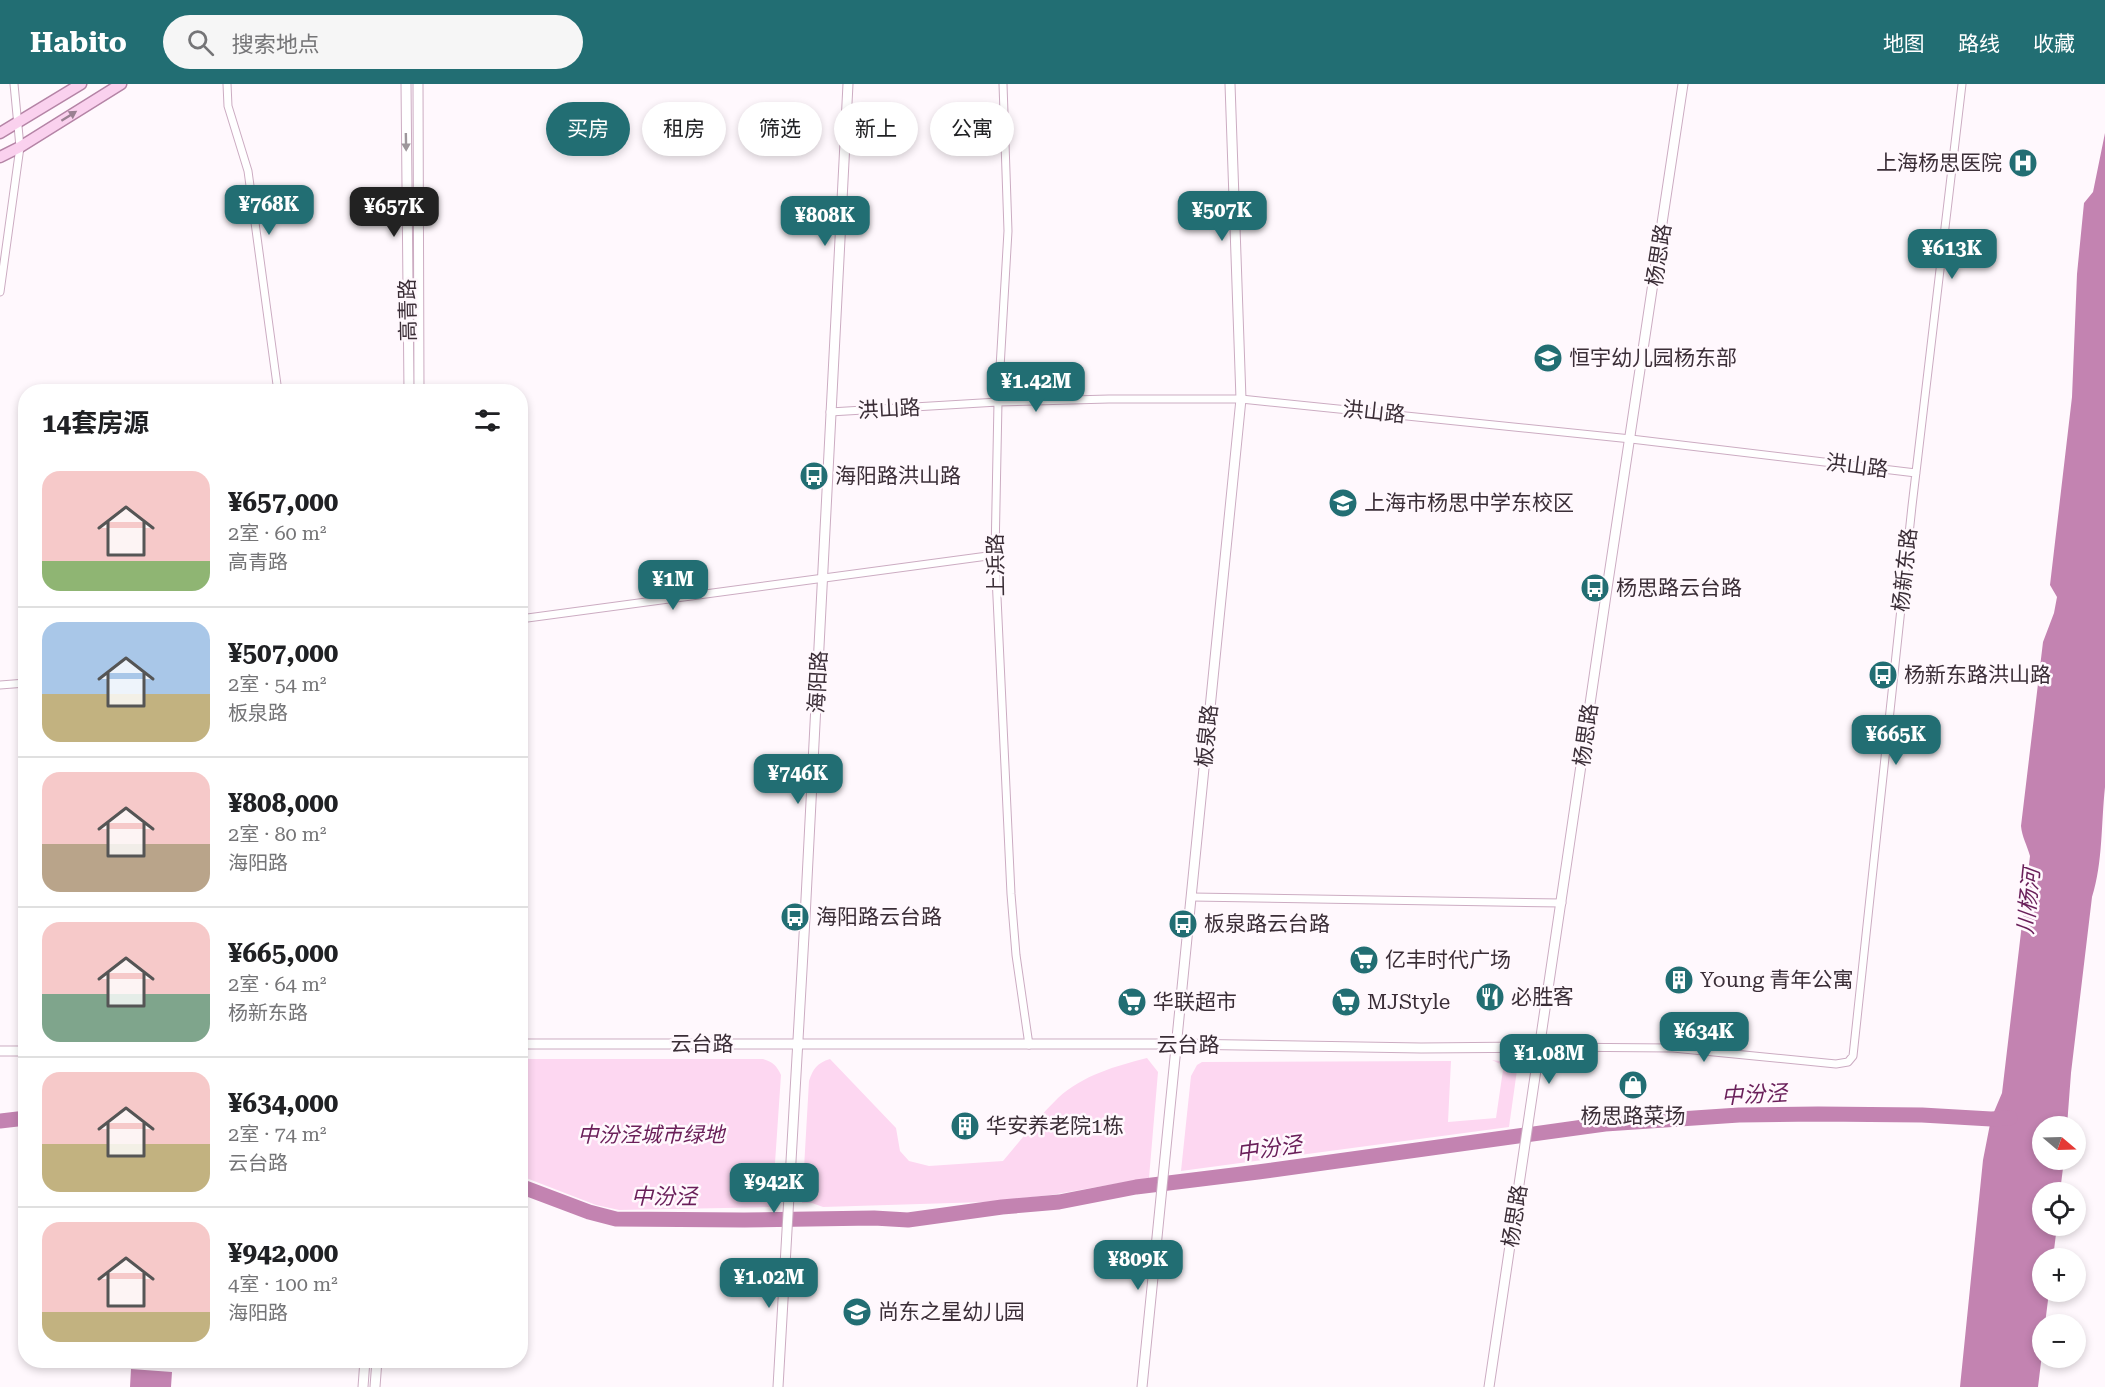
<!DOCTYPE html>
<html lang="zh">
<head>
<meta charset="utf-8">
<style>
  :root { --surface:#fff; --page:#f6f6f6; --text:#202124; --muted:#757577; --line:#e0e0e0; --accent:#226e73 }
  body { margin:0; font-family:"Roboto Serif","Noto Sans SC",serif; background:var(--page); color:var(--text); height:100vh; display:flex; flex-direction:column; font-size:22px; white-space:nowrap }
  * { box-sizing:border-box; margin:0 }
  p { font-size:20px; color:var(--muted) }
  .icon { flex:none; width:33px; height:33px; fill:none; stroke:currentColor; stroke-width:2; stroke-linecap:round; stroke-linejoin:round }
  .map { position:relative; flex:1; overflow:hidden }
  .details { position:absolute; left:18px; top:300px; width:510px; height:984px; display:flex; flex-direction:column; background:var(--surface); border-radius:24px; box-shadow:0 3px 9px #0003 }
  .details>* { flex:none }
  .hud { position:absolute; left:546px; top:18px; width:570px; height:54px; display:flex; gap:12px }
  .needle { width:39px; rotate:109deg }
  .tools { position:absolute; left:2032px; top:1032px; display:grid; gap:12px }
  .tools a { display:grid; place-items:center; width:54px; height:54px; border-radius:50%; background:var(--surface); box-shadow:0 3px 9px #0003; font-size:30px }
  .price { position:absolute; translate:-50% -51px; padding:0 14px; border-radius:12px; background:var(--accent); color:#fff; font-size:20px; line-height:39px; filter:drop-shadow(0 2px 3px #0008) }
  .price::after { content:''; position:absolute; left:50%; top:36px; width:18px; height:14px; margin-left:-9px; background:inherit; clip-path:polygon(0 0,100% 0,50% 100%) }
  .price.on { background:#222; color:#fff }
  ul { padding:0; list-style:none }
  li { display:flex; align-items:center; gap:18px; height:150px; padding:0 24px }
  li+li { border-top:2px solid var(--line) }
  li span { display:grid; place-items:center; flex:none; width:168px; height:120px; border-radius:18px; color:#555 }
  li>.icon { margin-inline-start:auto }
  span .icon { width:72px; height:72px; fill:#fffc; stroke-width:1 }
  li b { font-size:26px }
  h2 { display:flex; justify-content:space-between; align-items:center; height:72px; padding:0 24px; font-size:26px }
  .pill { padding:0 21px; border-radius:27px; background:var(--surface); box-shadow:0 3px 9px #0003; font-size:21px; line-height:54px }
  .pill.on { background:var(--accent); color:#fff }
  header { display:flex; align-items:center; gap:36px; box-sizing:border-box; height:84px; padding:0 30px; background:var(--accent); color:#fff }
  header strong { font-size:28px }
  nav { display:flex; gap:33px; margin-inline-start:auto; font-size:21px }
  .search { width:420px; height:54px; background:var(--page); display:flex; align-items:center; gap:15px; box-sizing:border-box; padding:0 21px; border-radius:33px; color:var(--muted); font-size:22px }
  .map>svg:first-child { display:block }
  .green { fill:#fdd7f1 }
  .water { fill:#c383b1 }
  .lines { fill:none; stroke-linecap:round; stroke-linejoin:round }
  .river { stroke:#c383b1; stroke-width:15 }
  .street-casing { stroke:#ccacc2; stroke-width:9 }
  .secondary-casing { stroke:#ccacc2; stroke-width:11 }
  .primary-casing { stroke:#b584a6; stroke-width:13 }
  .street { stroke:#fff; stroke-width:7 }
  .secondary { stroke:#fff; stroke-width:9 }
  .primary { stroke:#fad1ee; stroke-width:10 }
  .oneway { fill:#9a8092 }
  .oneway2 { fill:#9d969b }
  .labels { text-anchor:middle; stroke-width:5; stroke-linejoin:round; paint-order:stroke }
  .poi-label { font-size:21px; fill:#3b2e37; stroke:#fff8fd; text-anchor:start }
  .street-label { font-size:21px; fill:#3b2e37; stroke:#fff8fd }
  .park-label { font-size:21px; font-style:italic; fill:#6b205a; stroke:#fff8fd }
  .water-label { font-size:22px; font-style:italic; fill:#691e59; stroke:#fff8fd }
</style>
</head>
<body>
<header>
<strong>Habito</strong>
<div class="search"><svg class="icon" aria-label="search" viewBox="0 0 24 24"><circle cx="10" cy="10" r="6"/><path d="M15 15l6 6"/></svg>搜索地点</div>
<nav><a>地图</a><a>路线</a><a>收藏</a></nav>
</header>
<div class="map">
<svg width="2105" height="1303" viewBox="0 0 2105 1303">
  <rect width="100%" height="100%" fill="#fff8fd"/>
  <path class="green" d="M1147 974 1158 988 1149 1094 1051 1111 985 1118 823 1123 812 1119H802L809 997C813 985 817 979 830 975L896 1044 900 1067 909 1077 929 1082 1003 1077C1021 1056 1038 1033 1058 1014 1083 991 1116 982 1147 974Z
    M520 975H763C773 978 777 982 781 991L772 1123 619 1126 596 1121 521 1092Z
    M1492 976 1513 979 1517 986 1509 1043 1181 1087 1191 992 1197 981 1202 978 1451 977 1448 1038 1496 1034 1503 986 1500 980Z"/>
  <path class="water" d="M2105 49V703C2101 740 2103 778 2092 813L2071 989 2067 1042H2043V1076H2064L2060 1108H2043V1142H2057L2053 1174H2043V1208H2049L2045 1240H2043V1262L2038 1303H1960L1983 1076 1991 1035 2002 1009 2030 772C2027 761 2022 753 2021 742L2043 558 2054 529 2057 513 2050 501 2072 313 2077 190 2084 119 2093 108Z
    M131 1285 172 1288 171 1303H130Z"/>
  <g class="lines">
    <path class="river" d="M0 1037 26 1034
      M520 1102 589 1128 616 1135 744 1136 874 1134 908 1136 1002 1123 1059 1118 1136 1103 1258 1088 1605 1040 1739 1031 1818 1030 1922 1031 1991 1035 2010 1034"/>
    <g class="street-casing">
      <path id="street" d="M227 0 228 22 248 87 278 308
        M1003 0 1008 147 998 318 995 471 1011 810 1016 871 1029 961
        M0 208 20 63 14 0
        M830 328 998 318 1109 315H1241L1631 355 1916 389
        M520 535 995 471
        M0 601 26 599
        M1192 813 1562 819
        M1541 963 1673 964 1836 980 1848 978 1853 972 1912 422 1962 0"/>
    </g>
    <g class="secondary-casing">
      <path id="secondary" d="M406 0 409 308
        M418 0 419 308
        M520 960H1177L1421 964 1541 963
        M0 967H26
        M363 1303 365 1276
        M375 1303 377 1276
        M778 1303 805 834 848 0
        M1142 1303 1241 315 1230 0
        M1489 1303C1529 1039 1567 775 1606 511 1632 340 1659 170 1683 0"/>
    </g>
    <g class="primary-casing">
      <path id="primary" d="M0 49 81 0
        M0 73 20 63 121 0"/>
    </g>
    <use href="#street" class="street"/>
    <use href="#secondary" class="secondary"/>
    <use href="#primary" class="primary"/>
  </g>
  <defs><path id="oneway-solid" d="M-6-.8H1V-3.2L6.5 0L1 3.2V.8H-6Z" transform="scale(1.5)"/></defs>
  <use class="oneway" href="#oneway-solid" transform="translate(69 32) rotate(-32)"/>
  <use class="oneway2" href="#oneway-solid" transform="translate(406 58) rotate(89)"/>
  <defs>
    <g id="hospital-disc" transform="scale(1.5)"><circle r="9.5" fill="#226e73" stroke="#fff8fd"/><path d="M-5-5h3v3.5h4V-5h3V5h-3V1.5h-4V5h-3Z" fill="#fff"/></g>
    <g id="school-disc" transform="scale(1.5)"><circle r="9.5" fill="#226e73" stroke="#fff8fd"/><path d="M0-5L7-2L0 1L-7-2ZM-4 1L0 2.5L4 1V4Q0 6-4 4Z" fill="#fff"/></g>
    <g id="bus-disc" transform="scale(1.5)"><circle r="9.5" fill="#226e73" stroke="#fff8fd"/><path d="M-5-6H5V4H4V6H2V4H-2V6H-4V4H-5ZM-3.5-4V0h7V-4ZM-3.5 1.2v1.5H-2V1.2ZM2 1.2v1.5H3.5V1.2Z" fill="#fff"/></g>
    <g id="supermarket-disc" transform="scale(1.5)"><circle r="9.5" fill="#226e73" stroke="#fff8fd"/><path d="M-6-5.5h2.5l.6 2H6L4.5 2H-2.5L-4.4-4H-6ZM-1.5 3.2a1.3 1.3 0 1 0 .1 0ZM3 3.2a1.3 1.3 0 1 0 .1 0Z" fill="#fff"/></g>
    <g id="building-disc" transform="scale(1.5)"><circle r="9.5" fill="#226e73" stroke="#fff8fd"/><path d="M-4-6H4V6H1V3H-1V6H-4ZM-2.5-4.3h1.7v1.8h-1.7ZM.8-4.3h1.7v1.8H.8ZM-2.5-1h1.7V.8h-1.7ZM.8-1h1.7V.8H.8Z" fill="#fff"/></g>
    <g id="restaurant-disc" transform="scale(1.5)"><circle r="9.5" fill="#226e73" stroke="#fff8fd"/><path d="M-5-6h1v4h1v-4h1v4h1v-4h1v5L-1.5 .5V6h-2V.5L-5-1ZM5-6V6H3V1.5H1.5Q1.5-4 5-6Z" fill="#fff"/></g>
    <g id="shop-disc" transform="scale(1.5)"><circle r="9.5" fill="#226e73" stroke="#fff8fd"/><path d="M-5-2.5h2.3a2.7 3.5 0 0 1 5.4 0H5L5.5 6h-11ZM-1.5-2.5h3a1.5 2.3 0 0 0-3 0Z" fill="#fff"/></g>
  </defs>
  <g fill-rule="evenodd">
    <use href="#hospital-disc" x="2023" y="79"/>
    <use href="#school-disc" x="1548" y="274"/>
    <use href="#bus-disc" x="814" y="392"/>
    <use href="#school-disc" x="1343" y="419"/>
    <use href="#bus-disc" x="1595" y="504"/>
    <use href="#bus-disc" x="1883" y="591"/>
    <use href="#bus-disc" x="795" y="833"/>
    <use href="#bus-disc" x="1183" y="840"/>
    <use href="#supermarket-disc" x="1364" y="876"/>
    <use href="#building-disc" x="1679" y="896"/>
    <use href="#restaurant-disc" x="1490" y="913"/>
    <use href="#supermarket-disc" x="1132" y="918"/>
    <use href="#supermarket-disc" x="1346" y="918"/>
    <use href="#shop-disc" x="1633" y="1001"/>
    <use href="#building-disc" x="965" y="1042"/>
    <use href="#school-disc" x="857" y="1228"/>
  </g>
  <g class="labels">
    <g class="poi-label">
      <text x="2002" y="86" text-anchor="end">上海杨思医院</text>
      <text x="1569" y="281">恒宇幼儿园杨东部</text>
      <text x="835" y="399">海阳路洪山路</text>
      <text x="1364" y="426">上海市杨思中学东校区</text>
      <text x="1616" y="511">杨思路云台路</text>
      <text x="1904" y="598">杨新东路洪山路</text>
      <text x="816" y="840">海阳路云台路</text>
      <text x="1204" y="847">板泉路云台路</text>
      <text x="1385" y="883">亿丰时代广场</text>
      <text x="1700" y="903">Young 青年公寓</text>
      <text x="1511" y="920">必胜客</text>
      <text x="1153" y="925">华联超市</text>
      <text x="1367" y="925">MJStyle</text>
      <text x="1633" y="1039" text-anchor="middle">杨思路菜场</text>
      <text x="986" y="1049">华安养老院1栋</text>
      <text x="878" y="1235">尚东之星幼儿园</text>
    </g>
    <g class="street-label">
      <text transform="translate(1659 171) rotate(-81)" y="7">杨思路</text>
      <text transform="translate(408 226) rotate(-91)" y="7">高青路</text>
      <text transform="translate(889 325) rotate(-3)" y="7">洪山路</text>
      <text transform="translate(1374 328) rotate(6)" y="7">洪山路</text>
      <text transform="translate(1857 382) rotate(7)" y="7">洪山路</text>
      <text transform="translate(996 481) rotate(-91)" y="7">上浜路</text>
      <text transform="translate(1905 486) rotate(-84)" y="7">杨新东路</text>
      <text transform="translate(818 598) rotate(-87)" y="7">海阳路</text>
      <text transform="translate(1586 651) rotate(-82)" y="7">杨思路</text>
      <text transform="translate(1207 652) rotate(-84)" y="7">板泉路</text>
      <text x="702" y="967">云台路</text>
      <text x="1188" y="968">云台路</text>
      <text transform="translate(1515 1132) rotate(-81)" y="7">杨思路</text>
    </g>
    <g class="park-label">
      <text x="651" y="1058">中汾泾城市绿地</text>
    </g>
    <g class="water-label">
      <text transform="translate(2028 817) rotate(-84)" y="8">川杨河</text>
      <text transform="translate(1754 1010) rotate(-3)" y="8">中汾泾</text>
      <text transform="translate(1269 1064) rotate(-8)" y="8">中汾泾</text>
      <text x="664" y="1120">中汾泾</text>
    </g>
  </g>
</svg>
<div class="tools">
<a><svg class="needle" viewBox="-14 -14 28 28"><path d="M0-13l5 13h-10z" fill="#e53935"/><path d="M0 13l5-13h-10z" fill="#757577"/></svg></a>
<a><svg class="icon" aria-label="locate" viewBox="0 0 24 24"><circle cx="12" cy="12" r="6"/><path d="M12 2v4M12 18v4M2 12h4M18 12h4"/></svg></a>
<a>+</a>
<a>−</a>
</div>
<b class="price" style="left:269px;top:152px">¥768K</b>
<b class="price on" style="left:394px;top:154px">¥657K</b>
<b class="price" style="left:1222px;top:158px">¥507K</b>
<b class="price" style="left:825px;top:163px">¥808K</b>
<b class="price" style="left:1952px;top:196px">¥613K</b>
<b class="price" style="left:1036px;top:329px">¥1.42M</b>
<b class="price" style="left:673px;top:527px">¥1M</b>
<b class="price" style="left:1896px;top:682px">¥665K</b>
<b class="price" style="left:798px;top:721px">¥746K</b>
<b class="price" style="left:1704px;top:979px">¥634K</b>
<b class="price" style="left:1549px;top:1001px">¥1.08M</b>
<b class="price" style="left:774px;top:1130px">¥942K</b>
<b class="price" style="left:1138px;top:1207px">¥809K</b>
<b class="price" style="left:769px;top:1225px">¥1.02M</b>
<div class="hud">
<a class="pill on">买房</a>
<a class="pill">租房</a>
<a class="pill">筛选</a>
<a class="pill">新上</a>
<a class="pill">公寓</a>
</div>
<section class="details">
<h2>14套房源<svg class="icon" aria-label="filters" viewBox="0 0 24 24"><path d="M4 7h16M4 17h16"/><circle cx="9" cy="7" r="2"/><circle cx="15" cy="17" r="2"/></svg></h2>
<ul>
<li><span style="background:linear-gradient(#f6c9c9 75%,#8fb573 0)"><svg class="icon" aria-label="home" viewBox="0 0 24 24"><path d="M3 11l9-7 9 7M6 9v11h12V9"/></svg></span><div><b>¥657,000</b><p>2室 · 60 m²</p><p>高青路</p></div></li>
<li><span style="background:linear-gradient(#a9c7e8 60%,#c2b280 0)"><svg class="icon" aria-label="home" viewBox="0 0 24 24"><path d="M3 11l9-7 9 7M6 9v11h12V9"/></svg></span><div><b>¥507,000</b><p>2室 · 54 m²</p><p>板泉路</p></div></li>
<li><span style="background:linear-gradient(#f6c9c9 60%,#b9a48a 0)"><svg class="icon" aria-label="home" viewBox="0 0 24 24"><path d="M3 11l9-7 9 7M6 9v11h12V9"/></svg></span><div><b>¥808,000</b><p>2室 · 80 m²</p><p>海阳路</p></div></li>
<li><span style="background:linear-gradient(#f6c9c9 60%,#7fa58c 0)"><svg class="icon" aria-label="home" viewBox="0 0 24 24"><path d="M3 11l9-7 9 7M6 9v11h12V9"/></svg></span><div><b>¥665,000</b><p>2室 · 64 m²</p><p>杨新东路</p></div></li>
<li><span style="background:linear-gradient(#f6c9c9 60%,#c2b280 0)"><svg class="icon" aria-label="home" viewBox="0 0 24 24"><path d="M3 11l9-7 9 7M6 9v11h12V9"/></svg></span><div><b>¥634,000</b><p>2室 · 74 m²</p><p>云台路</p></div></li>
<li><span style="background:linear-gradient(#f6c9c9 75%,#c2b280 0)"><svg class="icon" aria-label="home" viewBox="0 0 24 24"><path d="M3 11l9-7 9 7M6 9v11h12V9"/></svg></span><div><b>¥942,000</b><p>4室 · 100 m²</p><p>海阳路</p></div></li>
</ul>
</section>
</div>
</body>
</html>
